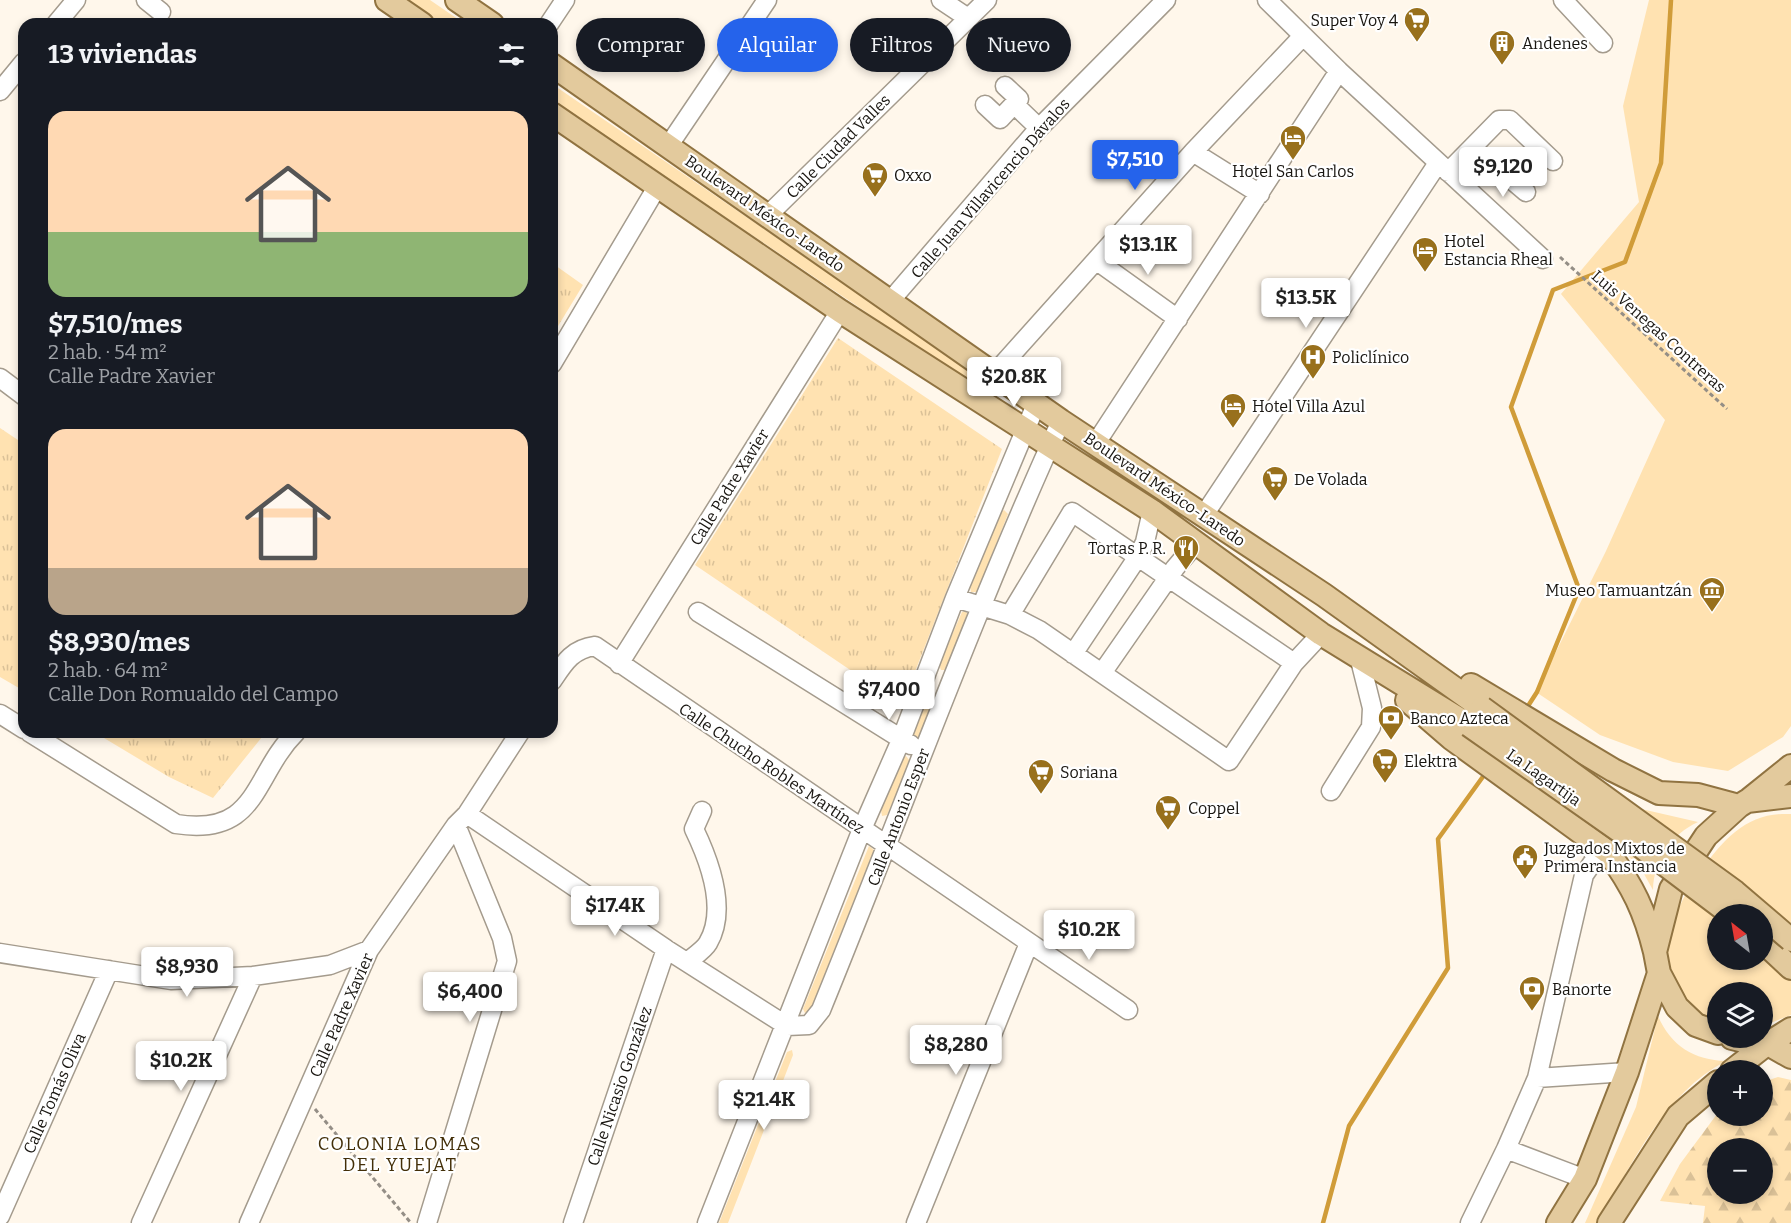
<!DOCTYPE html>
<html lang="es">
<head>
<meta charset="utf-8">
<style>
  :root { --surface:#171b24; --page:#20242c; --text:#f1f3f6; --muted:#9ea1a6; --accent:#2563eb }
  body { margin:0; font-family:Bitter,serif; background:var(--page); color:var(--text); height:100vh; display:flex; flex-direction:column; font-size:22px; white-space:nowrap }
  * { box-sizing:border-box; margin:0 }
  p { font-size:20px; color:var(--muted) }
  .icon { flex:none; width:33px; height:33px; fill:none; stroke:currentColor; stroke-width:2; stroke-linecap:round; stroke-linejoin:round }
  .map { position:relative; flex:1; overflow:hidden }
  .side { position:absolute; left:18px; top:18px; width:540px; height:720px; display:flex; flex-direction:column; background:var(--surface); border-radius:18px; box-shadow:0 3px 9px #0003 }
  .side>* { flex:none }
  .top-card { position:absolute; left:576px; top:18px; width:570px; height:54px; display:flex; gap:12px }
  .needle { width:39px; rotate:329deg }
  .tools { position:absolute; left:1707px; top:904px; display:grid; gap:12px }
  .tools a { display:grid; place-items:center; width:66px; height:66px; border-radius:50%; background:var(--surface); box-shadow:0 3px 9px #0003; font-size:30px }
  .price { position:absolute; translate:-50% -51px; padding:0 14px; border-radius:6px; background:#fff; color:#222; font-size:20px; line-height:39px; filter:drop-shadow(0 2px 3px #0008) }
  .price::after { content:''; position:absolute; left:50%; top:36px; width:18px; height:14px; margin-left:-9px; background:inherit; clip-path:polygon(0 0,100% 0,50% 100%) }
  .price.active { background:var(--accent); color:#fff }
  ul { padding:0; list-style:none }
  li { display:grid; align-content:center; gap:12px; height:318px; padding:0 30px }
  li span { display:grid; place-items:center; height:186px; border-radius:18px; color:#555 }
  li>.icon { margin-inline-start:auto }
  span .icon { width:108px; height:108px; fill:#fffc; stroke-width:1 }
  li b { font-size:26px }
  h2 { display:flex; justify-content:space-between; align-items:center; height:72px; padding:0 30px; font-size:26px }
  .chip { padding:0 21px; border-radius:27px; background:var(--surface); box-shadow:0 3px 9px #0003; font-size:21px; line-height:54px }
  .chip.active { background:var(--accent); color:#fff }
  .map>svg:first-child { display:block }
  .grass { fill:url(#grass-tufts) }
  .forest { fill:url(#forest-firs); fill-rule:evenodd }
  .green { fill:#ffe2b1; fill-rule:evenodd }
  .lines { fill:none; stroke-linecap:round; stroke-linejoin:round }
  .stream { stroke:#d09c39; stroke-width:4.5 }
  .minor-casing { stroke:#a49b8d; stroke-width:21 }
  .major-casing { stroke:#907341; stroke-width:26 }
  .path { stroke:#948e86; stroke-width:3; stroke-dasharray:4.5 3; stroke-linecap:butt }
  .minor { stroke:#fff; stroke-width:18 }
  .major { stroke:#e3ca9d; stroke-width:22 }
  .major-bridge-casing { stroke:#907341; stroke-width:26; stroke-linecap:butt }
  .major-bridge { stroke:#e3ca9d; stroke-width:22 }
  .labels { text-anchor:middle; stroke-width:4.5; stroke-linejoin:round; paint-order:stroke }
  .poi-label { font-size:16px; fill:#181510; stroke:#fff; text-anchor:start }
  .street-label { font-size:16px; fill:#181510; stroke:#fff }
  .neighbourhood-label { font-size:18px; letter-spacing:1.5px; fill:#432f08; stroke:#fff }
</style>
</head>
<body>
<div class="map">
<svg width="1791" height="1223" viewBox="0 0 1791 1223">
  <defs>
    <pattern id="grass-tufts" width="24" height="20" patternUnits="userSpaceOnUse" patternTransform="scale(1.5)"><rect width="24" height="20" fill="#ffe2b1"/><path d="M3 7l-1-3M5 7V3M7 7l1-3M15 17l-1-3M17 17v-4M19 17l1-3" fill="none" stroke="#dac197"/></pattern>
    <pattern id="forest-firs" width="22" height="20" patternUnits="userSpaceOnUse" patternTransform="scale(1.5)"><rect width="22" height="20" fill="#ffe2b1"/><path d="M5 1l3.5 6h-7zM16 11l3.5 6h-7z" fill="#dac197"/></pattern>
  </defs>
  <rect width="100%" height="100%" fill="#fff7eb"/>
  <path class="grass" d="M552 263 583 285 552 336Z
    M838 338 1002 449 902 705 695 565Z
    M0 428 24 444V691L0 677Z
    M94 732H266L213 798 169 777Z"/>
  <path class="forest" d="M1778 1077 1791 1080V1223H1703L1705 1206 1660 1201 1680 1164 1717 1114 1762 1116 1763 1082ZM1718 1149H1762V1194H1718Z"/>
  <path class="green" d="M404 0H430L465 24H439Z
    M1649 0H1791V726L1783 737 1728 771 1673 762 1600 735 1536 692 1606 551 1665 420 1561 294 1639 202 1623 106Z
    M552 84 982 378 977 387 552 100Z
    M1004 510 1008 514 977 592H971L970 587 1002 511Z
    M965 611 969 615 946 670H941L939 665 962 612Z
    M931 696 935 700 919 740H913L912 735 928 697Z
    M906 756 910 761 887 815 882 816 881 810 903 757Z
    M1637 808 1698 822C1670 835 1654 860 1653 890L1644 874 1615 840Z
    M1791 814V1015L1763 1026 1762 993H1718V1023C1645 990 1663 922 1702 869 1726 837 1748 812 1791 814ZM1718 915H1762V960H1718Z
    M869 846 874 850 810 1011 805 1013 803 1009Z
    M1658 1016C1671 1046 1694 1060 1726 1061 1664 1093 1632 1165 1597 1223H1585L1636 1107Z
    M792 1050 793 1055 728 1223H719L787 1052Z"/>
  <g class="lines">
    <path class="stream" d="M1528 706 1537 692 1579 589 1511 407 1553 290 1625 262 1661 163 1671 0
      M1323 1223 1349 1126 1448 968 1438 839 1482 778"/>
    <g class="minor-casing">
      <path id="minor" d="M146 0 161 12
        M941 0 968 18
        M1267 0 1339 71 1543 259
        M1563 0 1603 43
        M56 24 76 0
        M549 24 565 0
        M0 91 24 62
        M1014 104 1039 128
        M985 105 1000 119 1019 99 1005 86
        M669 145 767 0
        M1473 147 1526 192
        M1193 152 1260 194
        M1448 172 1499 120H1510L1553 161
        M767 216 987 0
        M1097 261 1178 319
        M891 300 1039 128 1166 0
        M552 364 657 187
        M0 378 24 396
        M976 400 995 373 1193 152 1303 36
        M1096 443 1339 71
        M1204 515 1438 163
        M955 598 1010 615 1039 630 1229 761 1294 663 1072 512 1010 615
        M698 612 911 745
        M1073 654 1139 555 1145 542 1152 511
        M1294 663 1321 634
        M619 664 840 311
        M1102 673 1175 568 1197 542
        M552 681C564 663 572 649 595 646L1128 1010
        M0 714 24 729
        M29 732 176 824C259 837 252 776 296 732
        M1331 791 1371 727 1372 708 1360 660
        M467 814 666 949 787 1026
        M0 953 171 980 253 976 330 965 369 950
        M687 962C693 957 704 950 708 943 728 909 709 860 694 829L702 811
        M787 1026 809 1025 821 1010C901 814 973 614 1061 421
        M1537 1078 1627 1072
        M1506 1149 1585 1179
        M0 1216 109 970
        M141 1223 253 976
        M249 1223 369 950 456 825 467 814 520 732
        M427 1223 507 961 502 938 456 825
        M573 1223 666 949
        M707 1223 862 829 901 740 955 598 1037 402
        M916 1223 1029 943
        M1470 1223 1506 1149 1537 1078 1584 875 1595 859 1590 839"/>
    </g>
    <g class="major-casing">
      <path id="major" d="M387 0 422 24
        M457 0 492 24
        M552 65 1061 421 1324 595 1482 708
        M552 114 840 311 1152 511 1321 634 1469 725
        M1471 685 1613 770 1659 793 1698 795 1739 806
        M1407 700 1451 738 1608 852C1633 887 1645 911 1655 952
        M1750 799 1791 766
        M1762 941 1791 968
        M1718 1033 1696 1025 1677 1007 1659 973 1655 952 1671 889 1706 836 1739 806 1747 801 1791 796
        M1732 1038 1764 1046
        M1768 1044 1791 1057
        M1732 1071 1764 1046 1791 1029
        M1558 1223 1585 1179 1627 1072 1659 973
        M1609 1223 1678 1116 1718 1082"/>
    </g>
    <path class="path" d="M1560 257 1727 409
      M315 1109 411 1223"/>
    <use href="#minor" class="minor"/>
    <use href="#major" class="major"/>
    <g class="major-bridge-casing">
      <path id="major-bridge" d="M1482 708 1735 892 1791 940
        M1469 725 1630 838 1732 915"/>
    </g>
    <use href="#major-bridge" class="major-bridge"/>
  </g>
  <defs>
    <g id="supermarket-pin" transform="scale(1.35)"><path d="M0 17L-7.5 6A9.5 9.5 0 1 1 7.5 6Z" fill="#98701c" stroke="#fff"/><path d="M-6-5.5h2.5l.6 2H6L4.5 2H-2.5L-4.4-4H-6ZM-1.5 3.2a1.3 1.3 0 1 0 .1 0ZM3 3.2a1.3 1.3 0 1 0 .1 0Z" fill="#fff"/></g>
    <g id="building-pin" transform="scale(1.35)"><path d="M0 17L-7.5 6A9.5 9.5 0 1 1 7.5 6Z" fill="#98701c" stroke="#fff"/><path d="M-4-6H4V6H1V3H-1V6H-4ZM-2.5-4.3h1.7v1.8h-1.7ZM.8-4.3h1.7v1.8H.8ZM-2.5-1h1.7V.8h-1.7ZM.8-1h1.7V.8H.8Z" fill="#fff"/></g>
    <g id="hotel-pin" transform="scale(1.35)"><path d="M0 17L-7.5 6A9.5 9.5 0 1 1 7.5 6Z" fill="#98701c" stroke="#fff"/><path d="M-6-4.5h1.5V1H6V5H4.5V3h-9V5H-6ZM-4 0a1.8 1.8 0 1 1 3.6 0ZM.5 0V-2.5h3Q6-2.5 6 0Z" fill="#fff"/></g>
    <g id="hospital-pin" transform="scale(1.35)"><path d="M0 17L-7.5 6A9.5 9.5 0 1 1 7.5 6Z" fill="#98701c" stroke="#fff"/><path d="M-5-5h3v3.5h4V-5h3V5h-3V1.5h-4V5h-3Z" fill="#fff"/></g>
    <g id="restaurant-pin" transform="scale(1.35)"><path d="M0 17L-7.5 6A9.5 9.5 0 1 1 7.5 6Z" fill="#98701c" stroke="#fff"/><path d="M-5-6h1v4h1v-4h1v4h1v-4h1v5L-1.5 .5V6h-2V.5L-5-1ZM5-6V6H3V1.5H1.5Q1.5-4 5-6Z" fill="#fff"/></g>
    <g id="museum-pin" transform="scale(1.35)"><path d="M0 17L-7.5 6A9.5 9.5 0 1 1 7.5 6Z" fill="#98701c" stroke="#fff"/><path d="M0-6L6-3V-2H-6V-3ZM-5-1h2V3h-2ZM-1-1h2V3h-2ZM3-1h2V3H3ZM-6 4H6V6H-6Z" fill="#fff"/></g>
    <g id="bank-pin" transform="scale(1.35)"><path d="M0 17L-7.5 6A9.5 9.5 0 1 1 7.5 6Z" fill="#98701c" stroke="#fff"/><path d="M-6-4H6V4H-6ZM0-2.3a2.3 2.3 0 1 0 0 4.6a2.3 2.3 0 1 0 0-4.6Z" fill="#fff"/></g>
    <g id="civic-pin" transform="scale(1.35)"><path d="M0 17L-7.5 6A9.5 9.5 0 1 1 7.5 6Z" fill="#98701c" stroke="#fff"/><path d="M-.6-6.5H3V-4.5H.6V-3L4-1V1h2V6H-6V1h2V-1L-.6-3ZM-1.2 2.5V6h2.4V2.5Z" fill="#fff"/></g>
  </defs>
  <g fill-rule="evenodd">
    <use href="#supermarket-pin" x="1417" y="20"/>
    <use href="#building-pin" x="1502" y="43"/>
    <use href="#hotel-pin" x="1293" y="138"/>
    <use href="#supermarket-pin" x="875" y="175"/>
    <use href="#hotel-pin" x="1425" y="250"/>
    <use href="#hospital-pin" x="1313" y="357"/>
    <use href="#hotel-pin" x="1233" y="406"/>
    <use href="#supermarket-pin" x="1275" y="479"/>
    <use href="#restaurant-pin" x="1186" y="548"/>
    <use href="#museum-pin" x="1712" y="590"/>
    <use href="#bank-pin" x="1391" y="718"/>
    <use href="#supermarket-pin" x="1385" y="761"/>
    <use href="#supermarket-pin" x="1041" y="772"/>
    <use href="#supermarket-pin" x="1168" y="808"/>
    <use href="#civic-pin" x="1525" y="857"/>
    <use href="#bank-pin" x="1532" y="989"/>
  </g>
  <g class="labels">
    <g class="poi-label">
      <text x="1398" y="26" text-anchor="end">Super Voy 4</text>
      <text x="1522" y="49">Andenes</text>
      <text x="1293" y="177" text-anchor="middle">Hotel San Carlos</text>
      <text x="894" y="181">Oxxo</text>
      <text x="1444" y="247">Hotel<tspan x="1444" dy="18">Estancia Rheal</tspan></text>
      <text x="1332" y="363">Policlínico</text>
      <text x="1252" y="412">Hotel Villa Azul</text>
      <text x="1294" y="485">De Volada</text>
      <text x="1166" y="554" text-anchor="end">Tortas P. R.</text>
      <text x="1692" y="596" text-anchor="end">Museo Tamuantzán</text>
      <text x="1410" y="724">Banco Azteca</text>
      <text x="1404" y="767">Elektra</text>
      <text x="1060" y="778">Soriana</text>
      <text x="1188" y="814">Coppel</text>
      <text x="1544" y="854">Juzgados Mixtos de<tspan x="1544" dy="18">Primera Instancia</tspan></text>
      <text x="1552" y="995">Banorte</text>
    </g>
    <g class="street-label">
      <text transform="translate(838 146) rotate(-45)" y="6">Calle Ciudad Valles</text>
      <text transform="translate(990 188) rotate(-49)" y="6">Calle Juan Villavicencio Dávalos</text>
      <text transform="translate(765 213) rotate(35)" y="6">Boulevard México-Laredo</text>
      <text transform="translate(1659 331) rotate(42)" y="6">Luis Venegas Contreras</text>
      <text transform="translate(729 487) rotate(-58)" y="6">Calle Padre Xavier</text>
      <text transform="translate(1165 489) rotate(34)" y="6">Boulevard México-Laredo</text>
      <text transform="translate(772 768) rotate(34)" y="6">Calle Chucho Robles Martínez</text>
      <text transform="translate(1544 777) rotate(35)" y="6">La Lagartija</text>
      <text transform="translate(898 817) rotate(-69)" y="6">Calle Antonio Esper</text>
      <text transform="translate(341 1015) rotate(-66)" y="6">Calle Padre Xavier</text>
      <text transform="translate(619 1086) rotate(-71)" y="6">Calle Nicasio González</text>
      <text transform="translate(54 1093) rotate(-66)" y="6">Calle Tomás Oliva</text>
    </g>
    <g class="neighbourhood-label">
      <text x="400" y="1150">COLONIA LOMAS<tspan x="400" dy="21">DEL YUEJAT</tspan></text>
    </g>
  </g>
</svg>
<div class="tools">
<a><svg class="needle" viewBox="-14 -14 28 28"><path d="M0-13l5 13h-10z" fill="#e53935"/><path d="M0 13l5-13h-10z" fill="#9ea1a6"/></svg></a>
<a><svg class="icon" aria-label="layers" viewBox="0 0 24 24"><path d="M12 4l9 5-9 5-9-5zM3 14l9 5 9-5"/></svg></a>
<a>+</a>
<a>−</a>
</div>
<b class="price active" style="left:1135px;top:191px">$7,510</b>
<b class="price" style="left:1503px;top:198px">$9,120</b>
<b class="price" style="left:1148px;top:276px">$13.1K</b>
<b class="price" style="left:1306px;top:329px">$13.5K</b>
<b class="price" style="left:1014px;top:408px">$20.8K</b>
<b class="price" style="left:889px;top:721px">$7,400</b>
<b class="price" style="left:615px;top:937px">$17.4K</b>
<b class="price" style="left:1089px;top:961px">$10.2K</b>
<b class="price" style="left:187px;top:998px">$8,930</b>
<b class="price" style="left:470px;top:1023px">$6,400</b>
<b class="price" style="left:956px;top:1076px">$8,280</b>
<b class="price" style="left:181px;top:1092px">$10.2K</b>
<b class="price" style="left:764px;top:1131px">$21.4K</b>
<div class="top-card">
<a class="chip">Comprar</a>
<a class="chip active">Alquilar</a>
<a class="chip">Filtros</a>
<a class="chip">Nuevo</a>
</div>
<section class="side">
<h2>13 viviendas<svg class="icon" aria-label="filters" viewBox="0 0 24 24"><path d="M4 7h16M4 17h16"/><circle cx="9" cy="7" r="2"/><circle cx="15" cy="17" r="2"/></svg></h2>
<ul>
<li><span style="background:linear-gradient(#ffd9b3 65%,#8fb573 0)"><svg class="icon" aria-label="home" viewBox="0 0 24 24"><path d="M3 11l9-7 9 7M6 9v11h12V9"/></svg></span><div><b>$7,510/mes</b><p>2 hab. · 54 m²</p><p>Calle Padre Xavier</p></div></li>
<li><span style="background:linear-gradient(#ffd9b3 75%,#b9a48a 0)"><svg class="icon" aria-label="home" viewBox="0 0 24 24"><path d="M3 11l9-7 9 7M6 9v11h12V9"/></svg></span><div><b>$8,930/mes</b><p>2 hab. · 64 m²</p><p>Calle Don Romualdo del Campo</p></div></li>
</ul>
</section>
</div>
</body>
</html>
